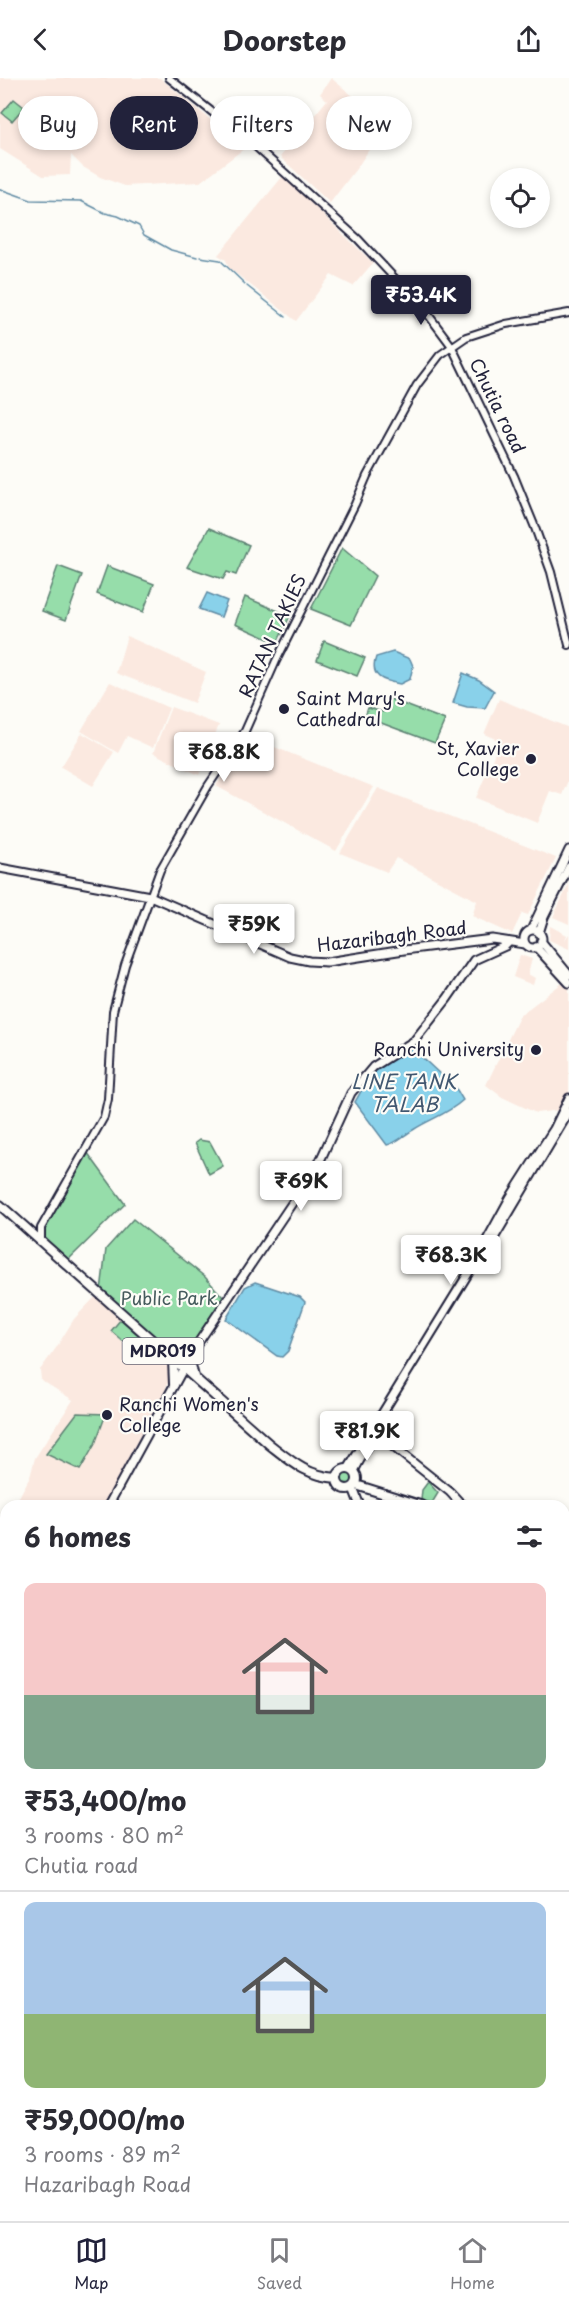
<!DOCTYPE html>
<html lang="en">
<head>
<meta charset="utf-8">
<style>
  :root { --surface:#fff; --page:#f2f2f3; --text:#2b2b33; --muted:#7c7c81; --line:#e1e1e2; --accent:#22223b }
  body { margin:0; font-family:"Playpen Sans",sans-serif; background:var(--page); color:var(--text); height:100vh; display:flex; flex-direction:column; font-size:22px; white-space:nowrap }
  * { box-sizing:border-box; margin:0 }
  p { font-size:20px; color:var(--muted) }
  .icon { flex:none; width:33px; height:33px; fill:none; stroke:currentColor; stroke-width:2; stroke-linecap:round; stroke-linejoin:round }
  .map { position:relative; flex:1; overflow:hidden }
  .panel { position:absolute; left:0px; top:1422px; width:570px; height:722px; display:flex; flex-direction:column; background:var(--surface); border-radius:18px 18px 0 0; box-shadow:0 3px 9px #0003 }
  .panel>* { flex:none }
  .guide { position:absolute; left:18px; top:18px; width:534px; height:54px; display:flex; gap:12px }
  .fabs { position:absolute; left:490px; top:90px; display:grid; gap:12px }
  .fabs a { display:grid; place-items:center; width:60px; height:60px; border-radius:50%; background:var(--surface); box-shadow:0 3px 9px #0003; font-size:30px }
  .price { position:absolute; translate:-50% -51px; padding:0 14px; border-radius:6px; background:#fff; color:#222; font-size:20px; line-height:39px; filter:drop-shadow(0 2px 3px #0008) }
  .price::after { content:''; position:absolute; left:50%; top:36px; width:18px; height:14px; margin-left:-9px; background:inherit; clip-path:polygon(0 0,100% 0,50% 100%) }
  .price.selected { background:var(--accent); color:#fff }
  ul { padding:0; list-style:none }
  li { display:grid; align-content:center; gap:12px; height:318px; padding:0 24px }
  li+li { border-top:2px solid var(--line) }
  li span { display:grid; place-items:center; height:186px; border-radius:12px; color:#555 }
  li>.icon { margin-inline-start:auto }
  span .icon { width:108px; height:108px; fill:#fffc; stroke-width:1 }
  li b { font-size:26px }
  h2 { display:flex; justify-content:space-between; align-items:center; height:72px; padding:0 24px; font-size:26px }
  .pill { padding:0 21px; border-radius:27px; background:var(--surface); box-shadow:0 3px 9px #0003; font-size:21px; line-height:54px }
  .pill.selected { background:var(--accent); color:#fff }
  header { display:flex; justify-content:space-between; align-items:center; height:78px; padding:0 24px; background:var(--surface); font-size:27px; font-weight:700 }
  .tabs { display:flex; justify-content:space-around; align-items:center; height:84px; border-top:2px solid var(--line); background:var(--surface); font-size:16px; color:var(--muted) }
  .tabs a { display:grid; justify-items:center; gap:3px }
  .tabs .selected { color:var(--accent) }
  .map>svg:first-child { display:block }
  .built { fill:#fbe9e0 }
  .green { fill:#96ddaa; stroke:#5c8072; stroke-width:1.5 }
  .water { fill:#89d1ea; stroke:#608ba4; stroke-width:1.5 }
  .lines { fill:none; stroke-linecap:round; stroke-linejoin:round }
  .stream { stroke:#608ba4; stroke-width:1.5 }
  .tertiary-casing { stroke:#22223b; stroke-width:10 }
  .secondary-casing { stroke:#22223b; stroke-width:11 }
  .primary-casing { stroke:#22223b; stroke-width:12 }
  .tertiary { stroke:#fdfcf7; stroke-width:6 }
  .secondary { stroke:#fdfcf7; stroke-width:7 }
  .primary { stroke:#fdfcf7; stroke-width:8 }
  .poi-dot { fill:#22223b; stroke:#fdfcf7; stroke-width:2 }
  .labels { text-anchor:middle; stroke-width:4.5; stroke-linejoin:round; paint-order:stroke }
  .shield { fill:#fdfcf7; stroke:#646373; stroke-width:1.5 }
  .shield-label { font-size:16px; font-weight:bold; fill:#22223b }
  .street-label { font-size:18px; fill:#22223b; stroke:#fdfcf7 }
  .poi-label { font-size:18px; fill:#22223b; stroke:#fdfcf7; text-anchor:start }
  .park-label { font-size:18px; fill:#455a5c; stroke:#fdfcf7 }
  .water-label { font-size:20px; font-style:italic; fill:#415770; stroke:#fdfcf7 }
</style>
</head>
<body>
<header><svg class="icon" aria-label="back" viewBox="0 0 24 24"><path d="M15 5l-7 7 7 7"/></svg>Doorstep<svg class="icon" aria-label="share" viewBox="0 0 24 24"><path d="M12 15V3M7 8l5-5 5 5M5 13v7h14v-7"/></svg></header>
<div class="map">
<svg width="569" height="2143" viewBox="0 0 569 2143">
  <rect width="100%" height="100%" fill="#fdfcf7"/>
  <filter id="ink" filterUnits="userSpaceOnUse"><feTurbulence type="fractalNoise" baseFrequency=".0167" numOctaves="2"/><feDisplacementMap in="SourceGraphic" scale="12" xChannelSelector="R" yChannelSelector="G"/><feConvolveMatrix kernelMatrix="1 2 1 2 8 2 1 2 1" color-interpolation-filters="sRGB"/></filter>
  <g filter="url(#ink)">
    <path class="built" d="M0 0H160L245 70 200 104 125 108 100 99 83 89 71 77 70 97 43 98 0 71Z
      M331 0 386 45 359 87 330 125 280 79 327 22 320 16Z
      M283 98 373 185 353 208 331 197 296 243 229 190 226 182 218 177Z
      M127 558 206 594 194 625 116 595Z
      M110 604 169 630 153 670 127 658 118 675 81 653Z
      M499 621 569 650V700L562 717 550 713 537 745 476 720 500 663 484 656Z
      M171 629 219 647 199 697 153 675Z
      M82 655 114 674 93 708 61 689Z
      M247 658 374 709 336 773 216 708Z
      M378 710 556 780 528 837 522 835 512 856 472 838 477 823 396 780 387 794 340 775Z
      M569 806V846L553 839Z
      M550 848 567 857 565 862 569 856V871L549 862Z
      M520 877 532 881 528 896 535 900 533 907 513 899Z
      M565 903 569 907V1016L560 1032 536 1035 502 1019 486 1007 520 937Z
      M97 1217 171 1284V1297L165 1312 102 1428H14L30 1399 35 1380 73 1322 41 1302 40 1292 56 1270 74 1241Z"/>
    <path class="green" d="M14 21 24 29 12 43 2 35Z
      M209 450 249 467 236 497 227 494 223 501 187 489Z
      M342 470 375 498 351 547 311 531Z
      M58 488 82 497 66 542 42 533Z
      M107 488 154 506 143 534 97 516Z
      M245 519 290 538 277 565 235 546Z
      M324 563 365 580 357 598 317 582Z
      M387 620 445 642 435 665 365 639 368 630 383 634Z
      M199 1062 210 1064 223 1088 209 1096 195 1065Z
      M87 1074 125 1126 67 1183 42 1163 43 1152Z
      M133 1141 205 1199 223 1219 189 1273 173 1276 101 1213 106 1171Z
      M121 1241 144 1262 134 1273 111 1253Z
      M77 1335 106 1336 95 1366 80 1392 46 1376Z
      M348 1394 353 1398V1407L341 1404 338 1400 340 1397Z
      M428 1404 438 1415 432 1425 421 1422 422 1412Z
      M564 1572H569V1678L564 1677Z
      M564 2025 569 2026V2126L564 2119Z
      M6 2134V2138H64L60 2143H0Z"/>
    <path class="water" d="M207 515 227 523 221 539 199 531Z
      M393 574 410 581 413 588 410 601 400 606C383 603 369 599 376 579Z
      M463 595 479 602 494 613 485 630 467 629 453 625Z
      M412 970 457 1012 463 1022C448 1036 430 1041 413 1052 404 1057 397 1065 387 1067L355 1024C373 990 380 987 412 970Z
      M255 1204 300 1219 305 1224 288 1273 282 1279 277 1278 226 1241 245 1209Z"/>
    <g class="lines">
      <path class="stream" d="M0 111 31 122 81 123 105 135 118 138 139 148 144 157 171 172 197 179
        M200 179 220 182 245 206
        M247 208 286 239"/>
      <g class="tertiary-casing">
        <path id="tertiary" d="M169 0 254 67 358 161 427 235 451 267 514 398 534 447 551 494 569 567
          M41 1163V1150L104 1039 108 1021 113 933 125 887 160 792 208 708 245 653 276 583 355 426 367 398 417 307 440 277 466 259 506 246 569 235
          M564 1813 569 1791
          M564 2130 569 2137"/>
      </g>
      <g class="secondary-casing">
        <path id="secondary" d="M0 790 150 818 290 879 309 883 327 884 404 872 492 861 525 866
          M531 852 569 772
          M524 861a9 9 0 1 1 18 0a9 9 0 1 1-18 0Z
          M539 855 544 839 569 789
          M541 863 569 897
          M536 869 569 905
          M481 1182 569 1034
          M372 1352 450 1414 463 1428
          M348 1391 471 1191 510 1120 554 1051 569 1020
          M354 1393 369 1365
          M353 1410 360 1428
          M108 1428 194 1271 319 1085 351 1015 373 989 414 963 447 921 474 882 505 868 509 864
          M0 1624 6 1613
          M564 1724H569
          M564 1729H569
          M0 1808 6 1804
          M0 1814 6 1810"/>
      </g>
      <g class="primary-casing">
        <path id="primary" d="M0 1127 269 1366C292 1384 307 1398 337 1400
          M172 1281 191 1276
          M173 1282 174 1306
          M194 1299 191 1287 194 1271
          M337 1401a10 10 0 1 1 20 0a10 10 0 1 1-20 0Z
          M356 1407 423 1428
          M564 1475 569 1478
          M564 1483 569 1485"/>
      </g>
      <use href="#tertiary" class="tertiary"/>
      <use href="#secondary" class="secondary"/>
      <use href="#primary" class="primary"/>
    </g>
  </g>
  <g class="poi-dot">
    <circle cx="284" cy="631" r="6"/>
    <circle cx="531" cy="681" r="6"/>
    <circle cx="536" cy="972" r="6"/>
    <circle cx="107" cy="1337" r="6"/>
  </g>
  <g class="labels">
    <rect class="shield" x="122.5" y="1260" width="81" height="26" rx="4.5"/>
    <g class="shield-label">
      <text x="163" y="1279">MDR019</text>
    </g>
    <g class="street-label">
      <text transform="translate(497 328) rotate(64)" y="6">Chutia road</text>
      <text transform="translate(273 558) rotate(-65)" y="6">RATAN TAKIES</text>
      <text transform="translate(392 859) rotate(-7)" y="6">Hazaribagh Road</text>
    </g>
    <g class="poi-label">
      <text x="296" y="627">Saint Mary's<tspan x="296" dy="21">Cathedral</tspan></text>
      <text x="519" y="677" text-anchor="end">St, Xavier<tspan x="519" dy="21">College</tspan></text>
      <text x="524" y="978" text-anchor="end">Ranchi University</text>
      <text x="119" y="1333">Ranchi Women's<tspan x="119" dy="21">College</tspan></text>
    </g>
    <g class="park-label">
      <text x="169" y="1227">Public Park</text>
    </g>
    <g class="water-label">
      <text x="404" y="1011">LINE TANK<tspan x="404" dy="23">TALAB</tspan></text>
    </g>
  </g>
</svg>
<div class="fabs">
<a><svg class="icon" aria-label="locate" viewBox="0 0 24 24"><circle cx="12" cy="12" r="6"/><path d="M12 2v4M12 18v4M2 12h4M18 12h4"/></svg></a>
</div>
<b class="price selected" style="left:421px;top:248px">₹53.4K</b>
<b class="price" style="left:224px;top:705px">₹68.8K</b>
<b class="price" style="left:254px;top:877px">₹59K</b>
<b class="price" style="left:301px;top:1134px">₹69K</b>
<b class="price" style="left:451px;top:1208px">₹68.3K</b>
<b class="price" style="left:367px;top:1384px">₹81.9K</b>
<div class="guide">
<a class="pill">Buy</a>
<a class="pill selected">Rent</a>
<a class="pill">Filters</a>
<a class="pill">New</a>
</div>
<section class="panel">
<h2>6 homes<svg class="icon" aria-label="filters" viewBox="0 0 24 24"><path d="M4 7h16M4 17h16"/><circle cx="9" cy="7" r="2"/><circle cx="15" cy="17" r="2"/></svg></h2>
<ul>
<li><span style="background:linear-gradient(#f6c9c9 60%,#7fa58c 0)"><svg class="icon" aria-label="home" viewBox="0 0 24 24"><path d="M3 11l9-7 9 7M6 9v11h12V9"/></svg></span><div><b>₹53,400/mo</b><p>3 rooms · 80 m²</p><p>Chutia road</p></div></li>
<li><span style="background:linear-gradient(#a9c7e8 60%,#8fb573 0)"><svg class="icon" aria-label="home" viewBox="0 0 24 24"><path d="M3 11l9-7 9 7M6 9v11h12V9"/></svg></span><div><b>₹59,000/mo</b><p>3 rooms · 89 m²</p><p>Hazaribagh Road</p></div></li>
</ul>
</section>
</div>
<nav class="tabs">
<a class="selected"><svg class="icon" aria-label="map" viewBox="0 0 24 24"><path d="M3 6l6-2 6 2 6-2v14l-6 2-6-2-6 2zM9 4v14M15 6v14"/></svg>Map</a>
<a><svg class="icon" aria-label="saved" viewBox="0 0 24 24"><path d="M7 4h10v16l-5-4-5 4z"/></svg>Saved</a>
<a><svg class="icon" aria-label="home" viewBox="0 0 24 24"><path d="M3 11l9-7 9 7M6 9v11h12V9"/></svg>Home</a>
</nav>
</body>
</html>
